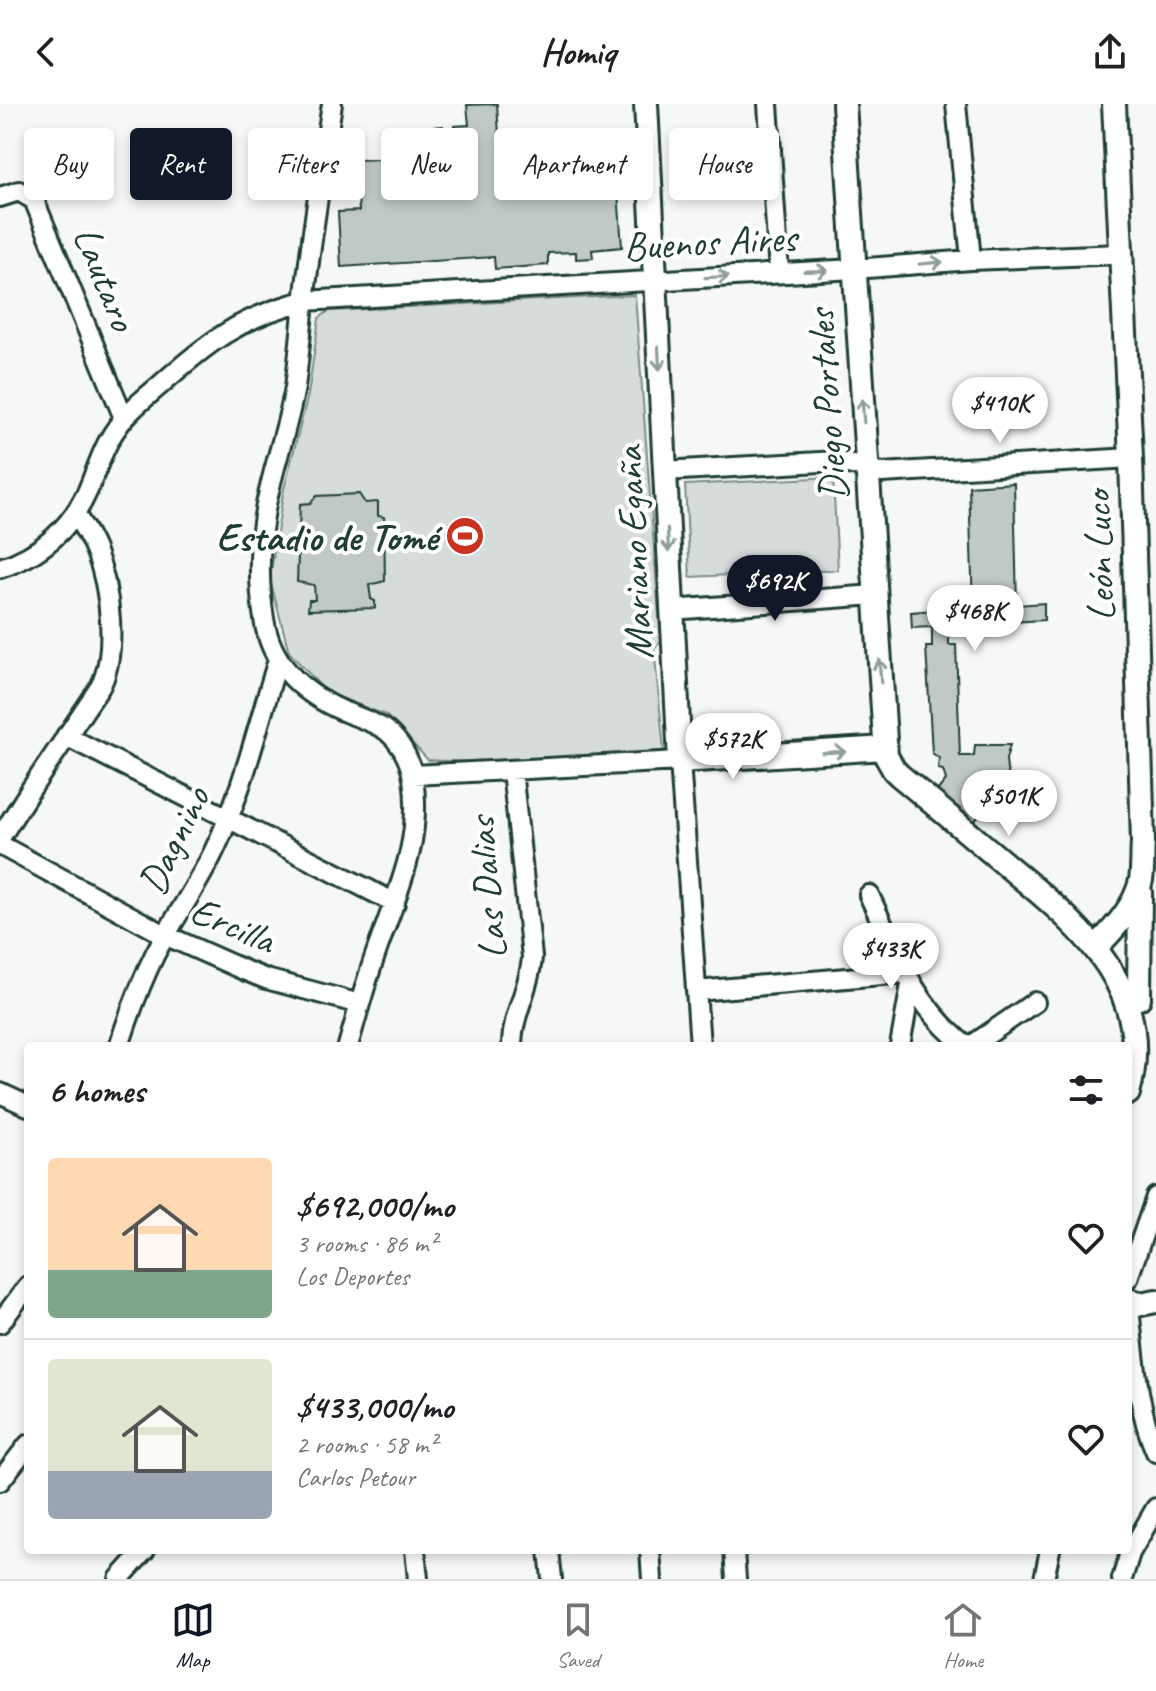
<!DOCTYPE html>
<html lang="en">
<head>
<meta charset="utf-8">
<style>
  :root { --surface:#fff; --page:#f6f6f6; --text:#202124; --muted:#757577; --line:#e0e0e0; --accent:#111827 }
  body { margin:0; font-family:Caveat,sans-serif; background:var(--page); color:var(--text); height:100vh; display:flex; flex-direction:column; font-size:30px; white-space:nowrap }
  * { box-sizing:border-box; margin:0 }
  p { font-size:26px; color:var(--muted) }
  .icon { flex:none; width:44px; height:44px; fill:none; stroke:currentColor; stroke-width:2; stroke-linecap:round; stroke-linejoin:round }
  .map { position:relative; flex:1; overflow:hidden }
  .details { position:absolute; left:24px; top:938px; width:1108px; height:512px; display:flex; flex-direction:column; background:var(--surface); border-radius:8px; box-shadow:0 4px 12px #0003 }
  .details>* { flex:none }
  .guide { position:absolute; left:24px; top:24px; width:1108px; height:72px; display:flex; gap:16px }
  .price { position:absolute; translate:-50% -68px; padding:0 18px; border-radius:28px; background:#fff; color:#222; font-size:26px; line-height:52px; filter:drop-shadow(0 2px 4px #0008) }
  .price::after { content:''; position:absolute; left:50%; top:48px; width:24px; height:18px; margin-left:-12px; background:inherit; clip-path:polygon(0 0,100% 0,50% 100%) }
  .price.on { background:var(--accent); color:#fff }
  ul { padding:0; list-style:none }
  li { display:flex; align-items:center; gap:24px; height:200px; padding:0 24px }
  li+li { border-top:2px solid var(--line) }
  li span { display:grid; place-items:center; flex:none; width:224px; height:160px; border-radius:8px; color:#555 }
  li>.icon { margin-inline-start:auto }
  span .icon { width:96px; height:96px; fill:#fffc; stroke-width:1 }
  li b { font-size:34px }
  h2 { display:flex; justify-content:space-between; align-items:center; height:96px; padding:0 24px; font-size:34px }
  .tag { padding:0 28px; border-radius:8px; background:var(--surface); box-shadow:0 4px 12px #0003; font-size:28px; line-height:72px }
  .tag.on { background:var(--accent); color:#fff }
  header { display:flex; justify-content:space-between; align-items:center; height:104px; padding:0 24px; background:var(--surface); font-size:36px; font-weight:700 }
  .tab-bar { display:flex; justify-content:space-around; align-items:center; height:112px; border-top:2px solid var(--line); background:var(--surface); font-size:22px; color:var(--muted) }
  .tab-bar a { display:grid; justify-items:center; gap:4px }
  .tab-bar .on { color:var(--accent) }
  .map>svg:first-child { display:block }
  .green { fill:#d6dcdb; stroke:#7a8c88; stroke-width:2 }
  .building { fill:#c0c9c6; stroke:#1f3d34; stroke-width:2 }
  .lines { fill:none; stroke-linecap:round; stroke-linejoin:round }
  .minor-casing { stroke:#1f3d34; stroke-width:24 }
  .major-casing { stroke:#1f3d34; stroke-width:28 }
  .minor { stroke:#fff; stroke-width:18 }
  .major { stroke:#fff; stroke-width:22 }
  .oneway { stroke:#8f9e9a }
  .labels { text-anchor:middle; stroke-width:8; stroke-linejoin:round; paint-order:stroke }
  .street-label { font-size:40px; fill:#1f3d34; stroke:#fff }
  .poi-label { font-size:40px; font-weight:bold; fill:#1f3d34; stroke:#fff; text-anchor:end }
</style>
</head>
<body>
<header><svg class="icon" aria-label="back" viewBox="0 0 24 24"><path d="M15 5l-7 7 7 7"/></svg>Homiq<svg class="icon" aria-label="share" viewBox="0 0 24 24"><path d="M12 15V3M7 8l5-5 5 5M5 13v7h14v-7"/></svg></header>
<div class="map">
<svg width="1156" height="1475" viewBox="0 0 1156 1475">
  <rect width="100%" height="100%" fill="#f6f7f7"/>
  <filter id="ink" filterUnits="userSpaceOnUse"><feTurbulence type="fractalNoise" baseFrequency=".0125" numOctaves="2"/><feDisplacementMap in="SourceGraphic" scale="16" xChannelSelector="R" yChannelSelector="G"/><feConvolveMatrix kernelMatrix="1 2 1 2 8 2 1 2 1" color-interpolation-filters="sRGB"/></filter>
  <g filter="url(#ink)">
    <path class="green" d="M635 191 661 538 654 544 664 647C586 652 506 661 428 656L386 611 326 588 289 548 270 475 283 389 308 291 319 214 329 207Z
      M833 373 838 466 690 473 685 381Z"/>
    <path class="building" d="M497 0 500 47 534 45 535 63 599 58 600 78 594 79 595 90 618 88 622 143 592 146 593 154 576 155V148L548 149V161L495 165 494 153 341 163 338 108 359 107 356 56 382 55 380 27 443 22 444 33 454 32V22L469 21 467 1Z
      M1014 379 1017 501 1044 499V516L949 522V541H956L960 652H974L975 641H1010L1006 655 1007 666 1018 697 995 709 989 700 973 719 937 687 946 676 943 666 938 665 939 654 932 649 926 543H932V523L912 524 911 508 973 503 969 382Z
      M359 390 365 399 378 398V412L384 413 385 477 369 481 371 495 375 497V504L308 506 309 496H315L314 481 297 478 300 400 311 399 316 392Z"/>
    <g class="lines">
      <g class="minor-casing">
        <path id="minor" d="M332 0C323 58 314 116 307 174 302 210 300 247 295 283 289 317 278 349 270 383 259 426 257 471 264 515 271 561 302 589 343 607 357 613 374 618 387 627 401 639 410 656 413 674 423 739 396 790 376 849 365 880 357 911 348 942
          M768 0 779 169
          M956 0 971 156
          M0 93 19 87 34 96 124 314
          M664 367 838 357 882 369 1131 354
          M0 464C40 452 72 423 88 386 97 365 103 343 116 325 127 308 144 295 159 282 207 239 240 213 304 197L854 165 971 156 1121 150
          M671 506 875 491
          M66 632 395 799
          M512 666 532 853C530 884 512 910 512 942
          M413 671 680 657 700 942
          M0 734 31 685 100 583C118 549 110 484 96 448 91 435 83 422 75 410
          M0 741 165 831 246 867 266 875 360 900
          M869 791C896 848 914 902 966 942
          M696 887 905 869
          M119 942C129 911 140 880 155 850 173 816 196 784 213 749 243 688 258 620 278 556
          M900 942 911 880
          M971 942 1035 898
          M0 989 28 1002
          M1128 1174 1156 1093
          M1128 1196C1134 1243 1136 1304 1156 1348
          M0 1219 28 1182
          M0 1377 28 1341
          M415 1446 418 1475
          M549 1446 552 1475
          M650 1446 652 1475
          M734 1446 736 1475
          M119 1475 145 1446
          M1044 1475 1050 1446
          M1122 1475 1130 1449 1156 1404"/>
      </g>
      <g class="major-casing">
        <path id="major" d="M646 0 680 657 885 644
          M844 0 886 652 894 666 899 671C939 704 978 737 1017 770 1085 826 1156 889 1128 989
          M1099 840C1116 823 1136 801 1141 776 1143 764 1142 751 1143 738L1131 354 1114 0
          M1139 894 1140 788
          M1128 1196 1141 1200 1156 1197"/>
      </g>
      <use href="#minor" class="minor"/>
      <use href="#major" class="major"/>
    </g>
    <defs><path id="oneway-shaft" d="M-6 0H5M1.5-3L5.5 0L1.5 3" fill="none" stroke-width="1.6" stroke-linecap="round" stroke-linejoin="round" transform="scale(2)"/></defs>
    <g class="oneway">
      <use href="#oneway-shaft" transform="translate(931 159) rotate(-5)"/>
      <use href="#oneway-shaft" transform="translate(816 167) rotate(-2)"/>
      <use href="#oneway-shaft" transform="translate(717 173) rotate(-3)"/>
      <use href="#oneway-shaft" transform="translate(659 254) rotate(87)"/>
      <use href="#oneway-shaft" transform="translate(863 307) rotate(-94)"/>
      <use href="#oneway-shaft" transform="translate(668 436) rotate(87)"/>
      <use href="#oneway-shaft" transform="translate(880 567) rotate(-94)"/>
      <use href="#oneway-shaft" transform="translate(834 648) rotate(-4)"/>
    </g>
  </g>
  <defs>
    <g id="stadium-disc" transform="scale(2)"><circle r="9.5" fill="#c8321e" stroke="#fff"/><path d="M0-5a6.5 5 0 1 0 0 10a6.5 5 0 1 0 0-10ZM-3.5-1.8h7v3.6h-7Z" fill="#fff"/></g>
  </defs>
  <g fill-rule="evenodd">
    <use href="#stadium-disc" x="465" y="432"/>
  </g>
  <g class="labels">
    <g class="street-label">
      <text transform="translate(710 137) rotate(-3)" y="14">Buenos Aires</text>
      <text transform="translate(106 174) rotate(68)" y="14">Lautaro</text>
      <text transform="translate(826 301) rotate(-94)" y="14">Diego Portales</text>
      <text transform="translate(633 449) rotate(-93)" y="14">Mariano Egaña</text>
      <text transform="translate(1098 452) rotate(-92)" y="14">León Luco</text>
      <text transform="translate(173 736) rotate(-64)" y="14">Dagnino</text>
      <text transform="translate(486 784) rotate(-95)" y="14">Las Dalias</text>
      <text transform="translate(233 820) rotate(23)" y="14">Ercilla</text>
    </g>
    <g class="poi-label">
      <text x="437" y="446">Estadio de Tomé</text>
    </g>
  </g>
</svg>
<b class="price" style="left:1000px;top:341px">$410K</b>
<b class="price on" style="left:775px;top:519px">$692K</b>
<b class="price" style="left:975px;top:549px">$468K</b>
<b class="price" style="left:733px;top:677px">$572K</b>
<b class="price" style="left:1009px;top:734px">$501K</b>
<b class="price" style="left:891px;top:887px">$433K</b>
<div class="guide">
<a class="tag">Buy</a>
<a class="tag on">Rent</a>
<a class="tag">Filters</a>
<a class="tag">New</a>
<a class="tag">Apartment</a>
<a class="tag">House</a>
</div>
<section class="details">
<h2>6 homes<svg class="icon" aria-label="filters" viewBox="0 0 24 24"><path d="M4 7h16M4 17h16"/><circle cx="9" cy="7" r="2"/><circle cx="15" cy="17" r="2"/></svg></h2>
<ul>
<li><span style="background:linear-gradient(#ffd9b3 70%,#7fa58c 0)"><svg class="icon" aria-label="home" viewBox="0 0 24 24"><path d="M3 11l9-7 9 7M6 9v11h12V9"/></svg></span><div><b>$692,000/mo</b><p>3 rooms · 86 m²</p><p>Los Deportes</p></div><svg class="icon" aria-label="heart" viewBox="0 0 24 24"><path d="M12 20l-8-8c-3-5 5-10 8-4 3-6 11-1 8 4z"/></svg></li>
<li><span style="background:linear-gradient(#dfe7d0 70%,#9aa5b1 0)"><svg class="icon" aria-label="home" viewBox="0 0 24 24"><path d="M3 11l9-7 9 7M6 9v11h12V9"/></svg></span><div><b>$433,000/mo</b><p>2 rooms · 58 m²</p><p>Carlos Petour</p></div><svg class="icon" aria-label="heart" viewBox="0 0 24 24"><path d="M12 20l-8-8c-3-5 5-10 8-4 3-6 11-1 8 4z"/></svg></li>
</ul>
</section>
</div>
<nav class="tab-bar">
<a class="on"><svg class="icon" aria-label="map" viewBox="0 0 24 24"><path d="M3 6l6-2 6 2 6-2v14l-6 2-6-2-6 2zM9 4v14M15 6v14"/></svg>Map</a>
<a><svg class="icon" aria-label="saved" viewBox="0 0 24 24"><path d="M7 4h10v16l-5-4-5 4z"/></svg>Saved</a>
<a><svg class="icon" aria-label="home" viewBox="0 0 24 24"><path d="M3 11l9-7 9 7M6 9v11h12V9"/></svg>Home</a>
</nav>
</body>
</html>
